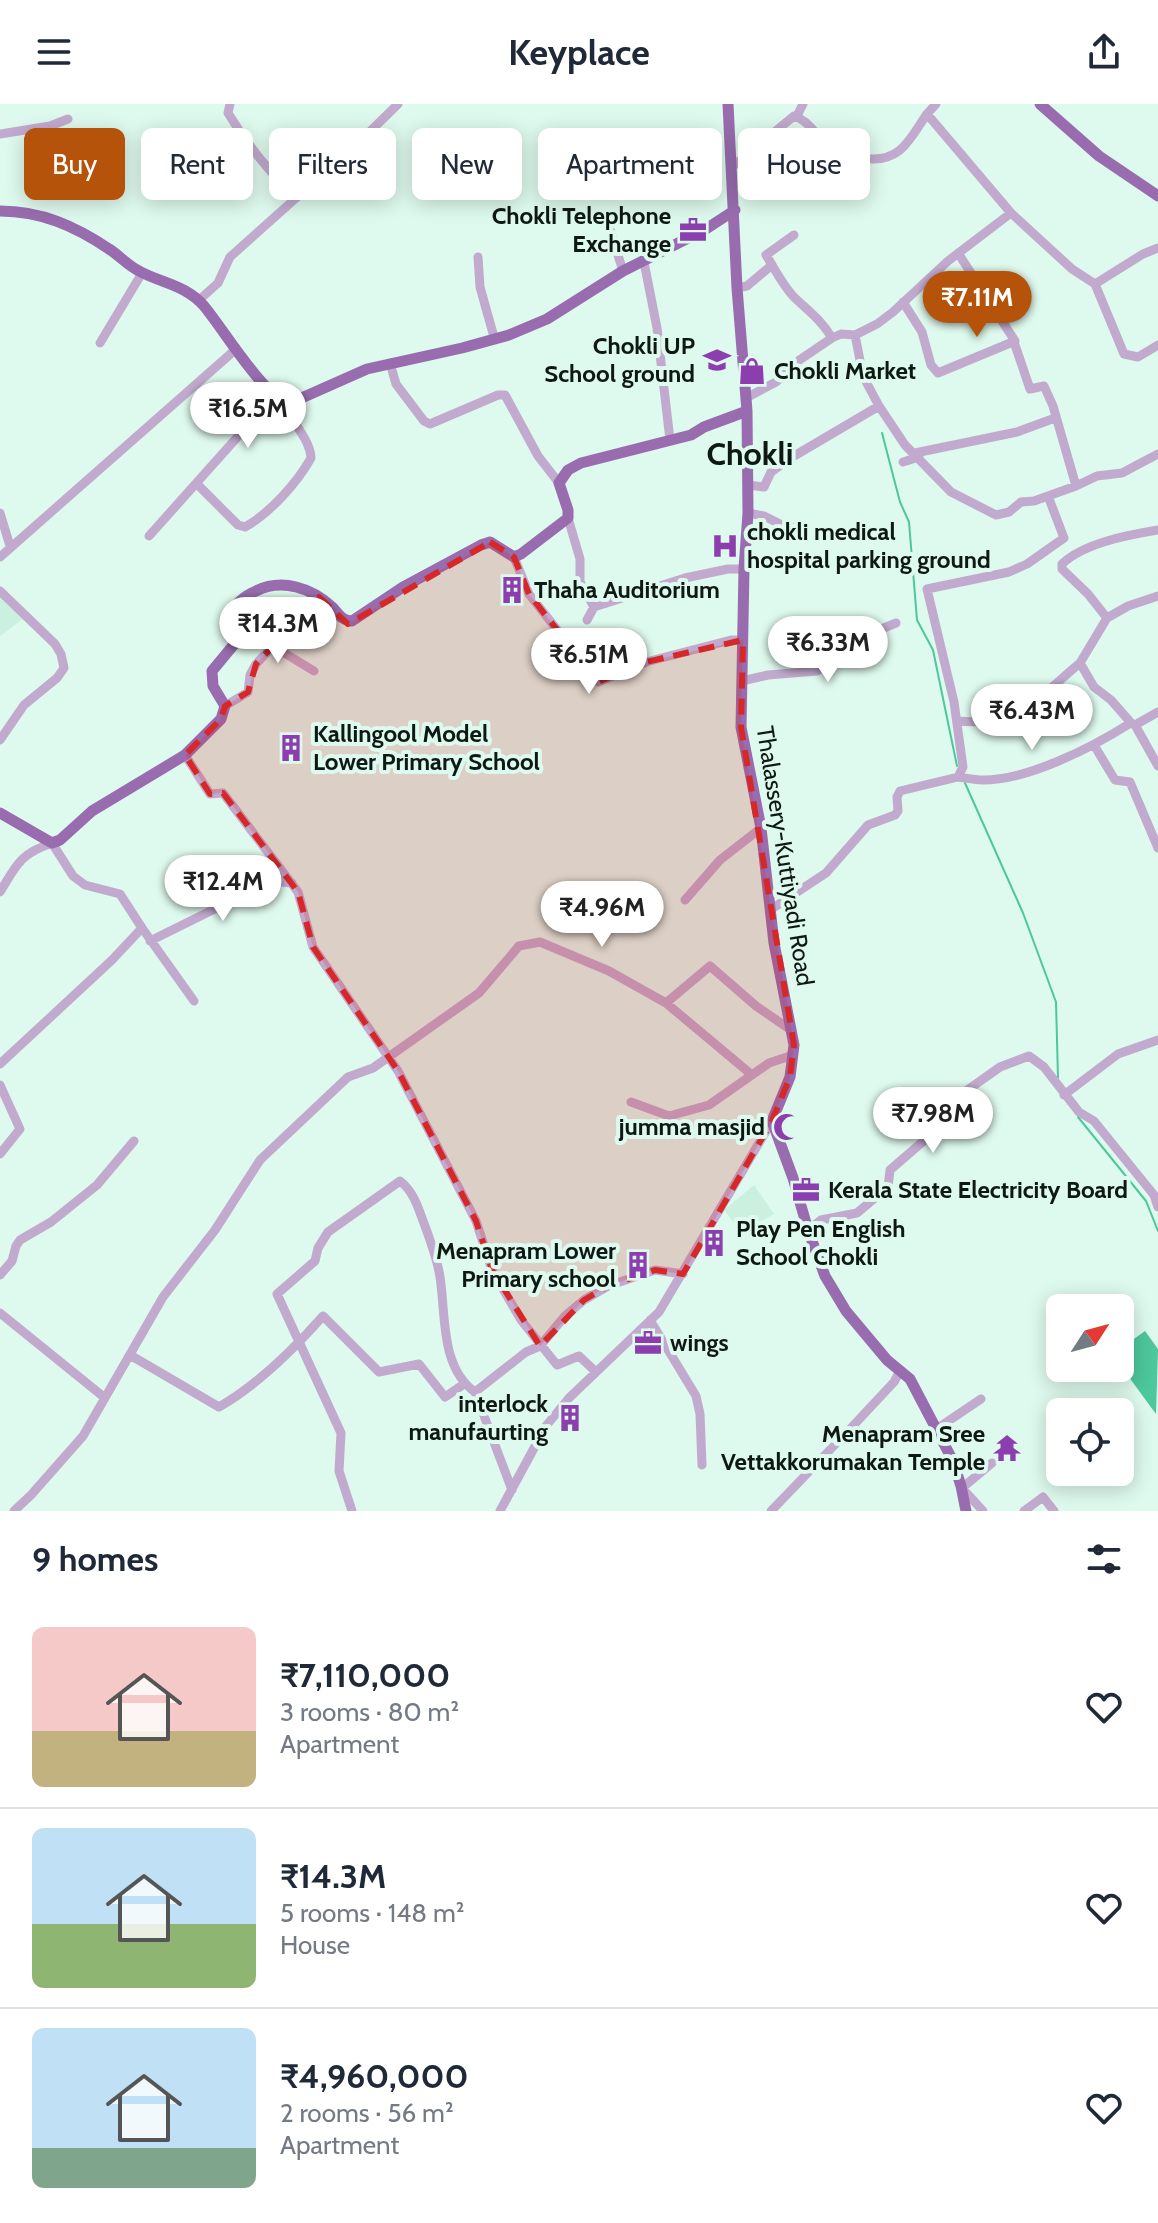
<!DOCTYPE html>
<html lang="en">
<head>
<meta charset="utf-8">
<style>
  :root { --surface:#fff; --page:#f6f6f7; --text:#1f2937; --muted:#747a83; --line:#e0e1e3; --accent:#b45309 }
  body { margin:0; font-family:Cabin,sans-serif; background:var(--page); color:var(--text); height:100vh; display:flex; flex-direction:column; font-size:30px; white-space:nowrap }
  * { box-sizing:border-box; margin:0 }
  p { font-size:26px; color:var(--muted) }
  .icon { flex:none; width:44px; height:44px; fill:none; stroke:currentColor; stroke-width:2; stroke-linecap:round; stroke-linejoin:round }
  .map { position:relative; height:1407px; overflow:hidden }
  .side { display:flex; flex-direction:column; background:var(--surface); flex:1 }
  .side>* { flex:none }
  .banner { position:absolute; left:24px; top:24px; width:1110px; height:72px; display:flex; gap:16px }
  .needle { width:52px; rotate:54deg }
  .fabs { position:absolute; left:1046px; top:1190px; display:grid; gap:16px }
  .fabs a { display:grid; place-items:center; width:88px; height:88px; border-radius:12px; background:var(--surface); box-shadow:0 4px 20px #0003; font-size:40px }
  .price { position:absolute; translate:-50% -68px; padding:0 18px; border-radius:28px; background:#fff; color:#222; font-size:26px; line-height:52px; filter:drop-shadow(0 2px 4px #0008) }
  .price::after { content:''; position:absolute; left:50%; top:48px; width:24px; height:18px; margin-left:-12px; background:inherit; clip-path:polygon(0 0,100% 0,50% 100%) }
  .price.current { background:var(--accent); color:#fff }
  ul { padding:0; list-style:none }
  li { display:flex; align-items:center; gap:24px; height:200px; padding:0 32px }
  li+li { border-top:2px solid var(--line) }
  li span { display:grid; place-items:center; flex:none; width:224px; height:160px; border-radius:12px; color:#555 }
  li>.icon { margin-inline-start:auto }
  span .icon { width:96px; height:96px; fill:#fffc; stroke-width:1 }
  li b { font-size:34px }
  h2 { display:flex; justify-content:space-between; align-items:center; height:96px; padding:0 32px; font-size:34px }
  .tag { padding:0 28px; border-radius:12px; background:var(--surface); box-shadow:0 4px 20px #0003; font-size:28px; line-height:72px }
  .tag.current { background:var(--accent); color:#fff }
  header { display:flex; justify-content:space-between; align-items:center; height:104px; padding:0 32px; background:var(--surface); font-size:36px; font-weight:700 }
  .map>svg:first-child { display:block }
  .built { fill:#ccf0e0 }
  .water { fill:#4dc79c }
  .lines { fill:none; stroke-linecap:round; stroke-linejoin:round }
  .stream { stroke:#4dc79c; stroke-width:2 }
  .minor { stroke:#c2aace; stroke-width:9 }
  .major { stroke:#986cae; stroke-width:11 }
  .marked { fill:#d62828; fill-opacity:0.2; stroke:#d62828; stroke-width:6; stroke-dasharray:16 10; stroke-linejoin:round }
  .labels { text-anchor:middle; stroke-width:8; stroke-linejoin:round; paint-order:stroke }
  .poi-label { font-size:24px; font-weight:bold; fill:#0f1914; stroke:#def9ed; text-anchor:start }
  .street-label { font-size:24px; fill:#0f1914; stroke:#def9ed }
  .district-label { font-size:32px; font-weight:bold; fill:#0f1914; stroke:#def9ed }
</style>
</head>
<body>
<header><svg class="icon" aria-label="menu" viewBox="0 0 24 24"><path d="M4 6h16M4 12h16M4 18h16"/></svg>Keyplace<svg class="icon" aria-label="share" viewBox="0 0 24 24"><path d="M12 15V3M7 8l5-5 5 5M5 13v7h14v-7"/></svg></header>
<div class="map">
<svg width="1158" height="1407" viewBox="0 0 1158 1407">
  <rect width="100%" height="100%" fill="#def9ed"/>
  <path class="built" d="M0 490 23 515 0 532Z
    M754 1081 774 1110 741 1128 724 1106Z"/>
  <path class="water" d="M1145 1227 1158 1245 1156 1310 1120 1261V1245Z"/>
  <g class="lines">
    <path class="stream" d="M882 329 900 398 909 418 917 516 933 546 957 662
      M965 679 1023 809 1056 898 1058 974
      M1078 1013 1146 1097 1158 1127"/>
    <path class="minor" d="M797 12 803 0
      M0 30 50 22 68 15
      M732 63 794 12C808 16 815 31 828 40 848 53 879 63 900 46 911 37 919 21 927 10
      M296 94 338 59 398 0
      M1011 109 1072 165 1095 180 1143 150 1158 144
      M606 113 623 167
      M794 131 766 151C775 165 784 184 796 195 810 208 822 217 832 234
      M478 153 480 183 494 233
      M644 158 657 224 670 336
      M1095 180 1124 250 1138 253 1158 241
      M737 184 747 182 772 161
      M198 197 218 179 230 153 296 94C270 69 247 40 228 9L230 0
      M903 198 922 228 931 261 938 269 1015 237 958 149
      M855 231 863 272 879 302
      M1014 238 1030 285 1044 282 1053 302 1076 382 1097 372 1122 369 1158 350
      M100 239 142 169
      M390 259 396 280 424 317 430 320 498 291H505L538 352 559 379
      M746 294 776 278 798 257 832 234 841 230 855 231 877 220 893 208 948 157 1011 109 927 10 936 0
      M915 349 1017 328 1055 314
      M903 358 919 353
      M197 380 238 421 245 423C270 409 297 379 311 354 310 333 290 320 288 300
      M748 381 764 383 771 368 789 355 879 302 905 341 951 388 996 411 1009 408 1021 398 1034 397 1076 382
      M1048 392 1064 434 1027 460 1009 468 927 485 954 598 963 663 958 673C966 674 974 676 983 676 1028 676 1091 644 1129 620
      M0 409 10 442
      M748 409 764 412 782 421 806 426
      M568 414 580 455V478L594 503 685 474 728 465H744
      M149 432 275 291
      M0 453 235 246
      M514 453 529 490 598 578 646 558 731 536H743
      M0 487 55 540 61 550 64 564 57 574 24 601 0 636
      M1107 514 1088 490 1062 465V460C1084 439 1128 431 1158 426
      M587 516 594 503
      M241 532 246 529 253 530 314 567
      M742 577 768 571 817 567 879 526 896 519
      M225 602 248 588 250 571 256 560 319 493
      M1158 608 1135 621 1158 662
      M957 617C1022 623 1035 596 1080 559
      M1132 620 1111 596 1094 583 1080 559 1107 514 1128 502 1158 492
      M1094 641 1115 676 1130 678 1158 744
      M185 651 210 690 223 689 298 788 313 843 398 967 476 1117 492 1166 521 1216 557 1261 579 1252 596 1268
      M0 788C17 760 20 750 52 739L73 772 85 781 120 790 142 824 112 856 0 960
      M685 796 720 756 761 724
      M770 806 826 769 868 721 895 711 898 707 897 693 900 687 958 673
      M142 824 194 897
      M150 837 271 777 292 779
      M666 899 710 862 756 902 791 926
      M0 981 20 1025 0 1050
      M1064 991 1118 950 1158 936
      M631 998 669 1012 709 1001 769 959 793 951
      M808 1126 821 1116 857 1109 888 1083 890 1066 934 1028 935 1009 1000 963 1029 952 1044 963 1079 1008 1094 1017 1154 1091 1158 1103
      M0 1171 12 1157 16 1142 20 1136 51 1118 97 1081 134 1037
      M0 1209 105 1294
      M650 1216 696 1292 700 1310 702 1361
      M130 1251 219 1303C259 1280 293 1246 323 1212L379 1268 419 1260 445 1293 464 1280
      M475 1288 526 1248 540 1242 565 1212 584 1196 608 1182 655 1166 683 1170
      M935 1326 981 1295
      M14 1407 31 1391 83 1332 163 1193 215 1126 260 1056 348 973 373 964 479 889 519 842 540 838 609 867 666 899 752 971
      M352 1407 339 1367 341 1329 277 1190 315 1157 318 1144 328 1128 400 1077C412 1086 417 1100 422 1114 429 1133 437 1153 440 1173 446 1211 440 1263 475 1288L512 1386
      M500 1407 546 1322 569 1294 659 1208 772 1017
      M771 1407 851 1324 894 1278 900 1267
      M983 1407 962 1384 992 1359
      M1024 1407 1043 1393 1054 1407"/>
    <path class="major" d="M728 0 737 184 747 307 748 409 744 465 741 623 761 724 774 839 794 941 790 973 772 1017 793 1074 808 1126 825 1172 846 1207 887 1256 910 1275 953 1357 961 1382 966 1407
      M1040 0 1099 52 1158 92
      M0 107C41 107 75 122 109 145 120 152 127 161 139 167 161 179 186 181 204 202 224 226 260 287 288 300L367 265 462 244 509 231 547 215 623 167 706 125 735 106
      M0 709 52 739 60 736 92 707 185 651 221 615 225 602 213 582 212 567 241 532C240 525 236 521 234 514 230 502 246 491 256 487 282 474 312 484 332 503 339 510 342 517 352 517L403 483 481 441 490 438 514 453 521 450 568 414V406L559 379 568 366 581 359 691 331 704 323 747 307"/>
  </g>
  <path class="marked" d="M490 438 514 453 529 490 598 578 646 558 743 536 741 623 794 941 790 973 772 1017 683 1170 655 1166 608 1182 584 1196 540 1242 492 1166 476 1117 398 967 313 843 298 788 223 689 210 690 185 651 221 615 225 602 248 588 256 560 319 493 348 520Z"/>
  <defs>
    <g id="office-bare" transform="scale(2.16)"><path d="M-6-3h4V-5.5h4V-3h4V5H-6ZM-1-4.5V-3h2v-1.5ZM-6 0V1H6V0Z" fill="#8c3eae" stroke="#def9ed" stroke-width="2.5" paint-order="stroke"/></g>
    <g id="school-bare" transform="scale(2.16)"><path d="M0-5L7-2L0 1L-7-2ZM-4 1L0 2.5L4 1V4Q0 6-4 4Z" fill="#8c3eae" stroke="#def9ed" stroke-width="2.5" paint-order="stroke"/></g>
    <g id="shop-bare" transform="scale(2.16)"><path d="M-5-2.5h2.3a2.7 3.5 0 0 1 5.4 0H5L5.5 6h-11ZM-1.5-2.5h3a1.5 2.3 0 0 0-3 0Z" fill="#8c3eae" stroke="#def9ed" stroke-width="2.5" paint-order="stroke"/></g>
    <g id="hospital-bare" transform="scale(2.16)"><path d="M-5-5h3v3.5h4V-5h3V5h-3V1.5h-4V5h-3Z" fill="#8c3eae" stroke="#def9ed" stroke-width="2.5" paint-order="stroke"/></g>
    <g id="building-bare" transform="scale(2.16)"><path d="M-4-6H4V6H1V3H-1V6H-4ZM-2.5-4.3h1.7v1.8h-1.7ZM.8-4.3h1.7v1.8H.8ZM-2.5-1h1.7V.8h-1.7ZM.8-1h1.7V.8H.8Z" fill="#8c3eae" stroke="#def9ed" stroke-width="2.5" paint-order="stroke"/></g>
    <g id="mosque-bare" transform="scale(2.16)"><path d="M3.5-4.9A6 6 0 1 0 3.5 4.9A5 5 0 1 1 3.5-4.9Z" fill="#8c3eae" stroke="#def9ed" stroke-width="2.5" paint-order="stroke"/></g>
    <g id="temple-bare" transform="scale(2.16)"><path d="M0-6L5-2H3V0L6.5 2.5H4V6H1.5V3h-3V6H-4V2.5H-6.5L-3 0V-2H-5Z" fill="#8c3eae" stroke="#def9ed" stroke-width="2.5" paint-order="stroke"/></g>
  </defs>
  <g fill-rule="evenodd">
    <use href="#office-bare" x="693" y="126"/>
    <use href="#school-bare" x="717" y="256"/>
    <use href="#shop-bare" x="752" y="267"/>
    <use href="#hospital-bare" x="725" y="442"/>
    <use href="#building-bare" x="512" y="486"/>
    <use href="#building-bare" x="291" y="644"/>
    <use href="#mosque-bare" x="787" y="1023"/>
    <use href="#office-bare" x="806" y="1086"/>
    <use href="#building-bare" x="714" y="1139"/>
    <use href="#building-bare" x="638" y="1161"/>
    <use href="#office-bare" x="648" y="1239"/>
    <use href="#building-bare" x="570" y="1314"/>
    <use href="#temple-bare" x="1007" y="1344"/>
  </g>
  <g class="labels">
    <g class="poi-label">
      <text x="671" y="120" text-anchor="end">Chokli Telephone<tspan x="671" dy="28">Exchange</tspan></text>
      <text x="695" y="250" text-anchor="end">Chokli UP<tspan x="695" dy="28">School ground</tspan></text>
      <text x="774" y="275">Chokli Market</text>
      <text x="747" y="436">chokli medical<tspan x="747" dy="28">hospital parking ground</tspan></text>
      <text x="534" y="494">Thaha Auditorium</text>
      <text x="313" y="638">Kallingool Model<tspan x="313" dy="28">Lower Primary School</tspan></text>
      <text x="765" y="1031" text-anchor="end">jumma masjid</text>
      <text x="828" y="1094">Kerala State Electricity Board</text>
      <text x="736" y="1133">Play Pen English<tspan x="736" dy="28">School Chokli</tspan></text>
      <text x="616" y="1155" text-anchor="end">Menapram Lower<tspan x="616" dy="28">Primary school</tspan></text>
      <text x="670" y="1247">wings</text>
      <text x="548" y="1308" text-anchor="end">interlock<tspan x="548" dy="28">manufaurting</tspan></text>
      <text x="985" y="1338" text-anchor="end">Menapram Sree<tspan x="985" dy="28">Vettakkorumakan Temple</tspan></text>
    </g>
    <g class="street-label">
      <text transform="translate(785 752) rotate(81)" y="8">Thalassery-Kuttiyadi Road</text>
    </g>
    <g class="district-label">
      <text x="750" y="361">Chokli</text>
    </g>
  </g>
</svg>
<div class="fabs">
<a><svg class="needle" viewBox="-14 -14 28 28"><path d="M0-13l5 13h-10z" fill="#e53935"/><path d="M0 13l5-13h-10z" fill="#747a83"/></svg></a>
<a><svg class="icon" aria-label="locate" viewBox="0 0 24 24"><circle cx="12" cy="12" r="6"/><path d="M12 2v4M12 18v4M2 12h4M18 12h4"/></svg></a>
</div>
<b class="price current" style="left:977px;top:235px">₹7.11M</b>
<b class="price" style="left:248px;top:346px">₹16.5M</b>
<b class="price" style="left:278px;top:561px">₹14.3M</b>
<b class="price" style="left:828px;top:580px">₹6.33M</b>
<b class="price" style="left:589px;top:592px">₹6.51M</b>
<b class="price" style="left:1032px;top:648px">₹6.43M</b>
<b class="price" style="left:223px;top:819px">₹12.4M</b>
<b class="price" style="left:602px;top:845px">₹4.96M</b>
<b class="price" style="left:933px;top:1051px">₹7.98M</b>
<div class="banner">
<a class="tag current">Buy</a>
<a class="tag">Rent</a>
<a class="tag">Filters</a>
<a class="tag">New</a>
<a class="tag">Apartment</a>
<a class="tag">House</a>
</div>
</div>
<section class="side">
<h2>9 homes<svg class="icon" aria-label="filters" viewBox="0 0 24 24"><path d="M4 7h16M4 17h16"/><circle cx="9" cy="7" r="2"/><circle cx="15" cy="17" r="2"/></svg></h2>
<ul>
<li><span style="background:linear-gradient(#f6c9c9 65%,#c2b280 0)"><svg class="icon" aria-label="home" viewBox="0 0 24 24"><path d="M3 11l9-7 9 7M6 9v11h12V9"/></svg></span><div><b>₹7,110,000</b><p>3 rooms · 80 m²</p><p>Apartment</p></div><svg class="icon" aria-label="heart" viewBox="0 0 24 24"><path d="M12 20l-8-8c-3-5 5-10 8-4 3-6 11-1 8 4z"/></svg></li>
<li><span style="background:linear-gradient(#bfe0f5 60%,#8fb573 0)"><svg class="icon" aria-label="home" viewBox="0 0 24 24"><path d="M3 11l9-7 9 7M6 9v11h12V9"/></svg></span><div><b>₹14.3M</b><p>5 rooms · 148 m²</p><p>House</p></div><svg class="icon" aria-label="heart" viewBox="0 0 24 24"><path d="M12 20l-8-8c-3-5 5-10 8-4 3-6 11-1 8 4z"/></svg></li>
<li><span style="background:linear-gradient(#bfe0f5 75%,#7fa58c 0)"><svg class="icon" aria-label="home" viewBox="0 0 24 24"><path d="M3 11l9-7 9 7M6 9v11h12V9"/></svg></span><div><b>₹4,960,000</b><p>2 rooms · 56 m²</p><p>Apartment</p></div><svg class="icon" aria-label="heart" viewBox="0 0 24 24"><path d="M12 20l-8-8c-3-5 5-10 8-4 3-6 11-1 8 4z"/></svg></li>
</ul>
</section>
</body>
</html>
